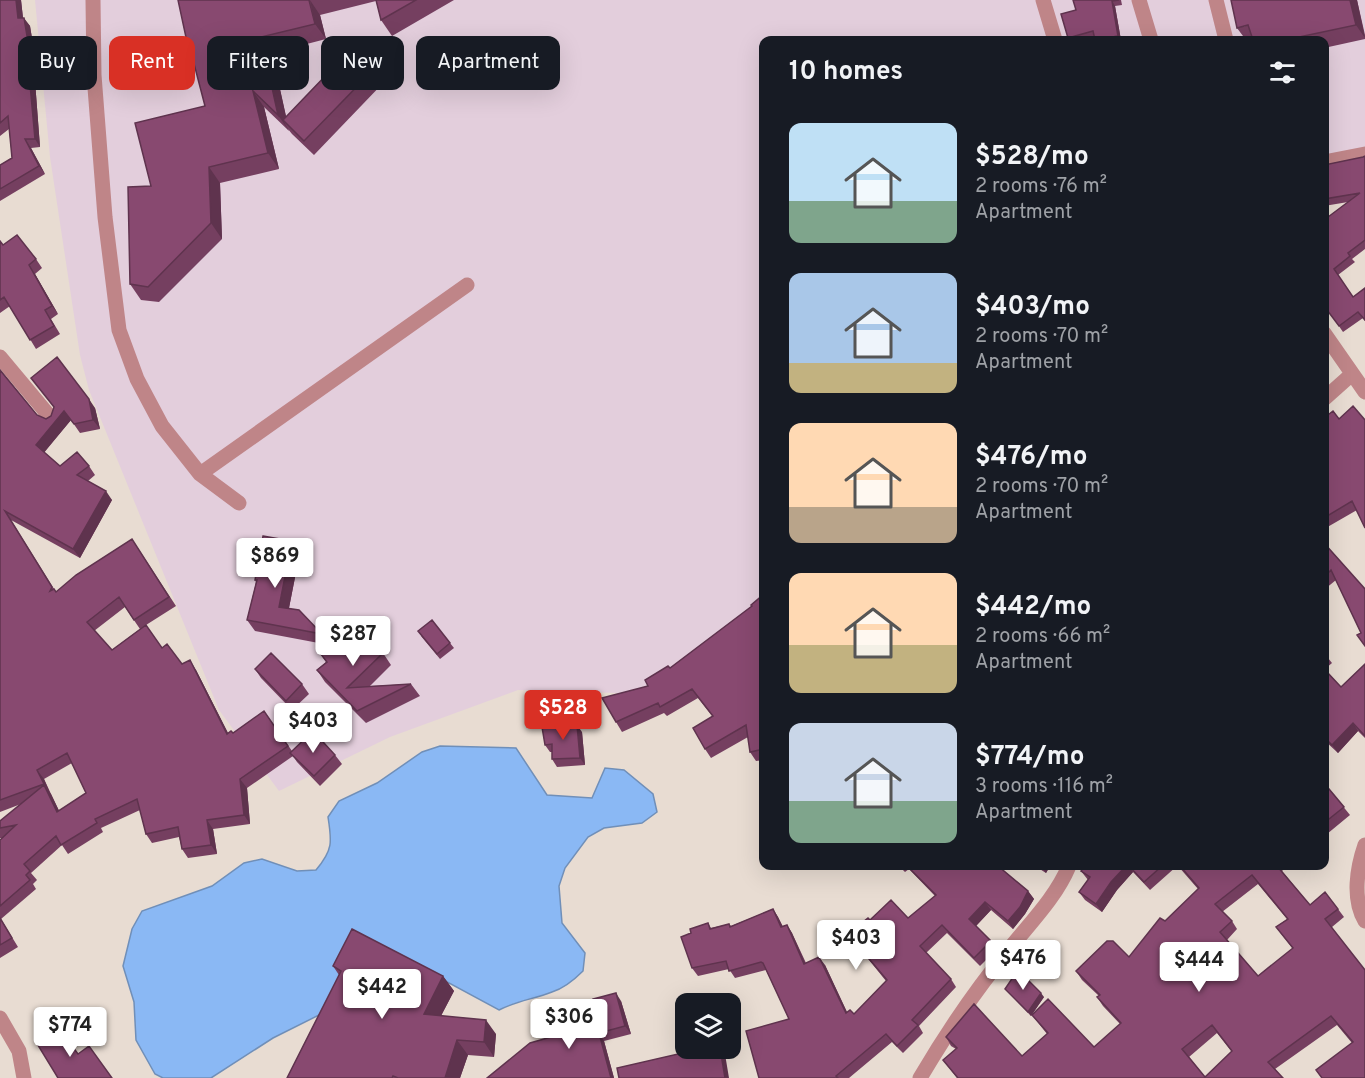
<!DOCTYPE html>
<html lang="en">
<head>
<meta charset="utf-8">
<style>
  :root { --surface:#171b24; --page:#20242c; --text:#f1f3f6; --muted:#9ea1a6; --accent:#d93025 }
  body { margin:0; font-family:Overpass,sans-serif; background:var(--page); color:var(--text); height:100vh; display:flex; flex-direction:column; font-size:22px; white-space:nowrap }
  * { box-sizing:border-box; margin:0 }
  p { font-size:20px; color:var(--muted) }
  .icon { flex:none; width:33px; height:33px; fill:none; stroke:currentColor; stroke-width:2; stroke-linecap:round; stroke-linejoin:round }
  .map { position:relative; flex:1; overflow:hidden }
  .side { position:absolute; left:759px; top:36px; width:570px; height:834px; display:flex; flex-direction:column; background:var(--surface); border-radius:12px; box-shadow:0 6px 24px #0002 }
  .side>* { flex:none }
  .guide { position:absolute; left:18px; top:36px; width:570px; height:54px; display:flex; gap:12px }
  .fabs { position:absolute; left:675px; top:993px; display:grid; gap:12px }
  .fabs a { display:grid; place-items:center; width:66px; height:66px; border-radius:12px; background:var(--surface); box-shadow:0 6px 24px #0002; font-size:30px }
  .price { position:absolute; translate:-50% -51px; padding:0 14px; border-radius:6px; background:#fff; color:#222; font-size:20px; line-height:39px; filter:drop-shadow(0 2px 3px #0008) }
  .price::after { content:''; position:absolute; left:50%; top:36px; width:18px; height:14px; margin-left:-9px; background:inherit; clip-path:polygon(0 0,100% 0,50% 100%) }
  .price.current { background:var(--accent); color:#fff }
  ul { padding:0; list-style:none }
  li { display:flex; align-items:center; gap:18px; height:150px; padding:0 30px }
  li span { display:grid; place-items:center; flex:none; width:168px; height:120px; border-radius:12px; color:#555 }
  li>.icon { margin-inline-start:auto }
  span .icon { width:72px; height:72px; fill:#fffc; stroke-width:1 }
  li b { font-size:26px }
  h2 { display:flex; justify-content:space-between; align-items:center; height:72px; padding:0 30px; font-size:26px }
  .chip { padding:0 21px; border-radius:12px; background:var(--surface); box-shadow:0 6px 24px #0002; font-size:21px; line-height:54px }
  .chip.current { background:var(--accent); color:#fff }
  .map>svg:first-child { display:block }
  .commercial { fill:#e3cedc }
  .water { fill:#8ab8f4; stroke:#708fb8; stroke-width:1.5 }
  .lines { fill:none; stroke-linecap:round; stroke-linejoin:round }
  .minor { stroke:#bf8588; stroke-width:15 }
  .wall { fill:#753f60; fill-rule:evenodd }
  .shaded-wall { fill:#5f334e }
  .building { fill:#884970; stroke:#5f334e; stroke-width:1.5; fill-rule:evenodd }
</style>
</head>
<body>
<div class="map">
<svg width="1365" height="1078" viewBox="0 0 1365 1078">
  <rect width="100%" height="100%" fill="#e8dcd2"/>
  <path class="commercial" d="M35 0H1365V157L1325 166 1324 40H764L763 606 652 694 518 690 390 737 279 791 219 710 89 390 80 355 50 157Z"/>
  <path class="water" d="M440 746 516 748 547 795 592 798 605 768 624 770 653 794 657 812 642 823 604 828 588 837 565 868 559 886 562 923 585 953 583 971C574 980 565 988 552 992 534 999 516 1001 499 1010L362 936 323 1013 273 1038 211 1078H163L155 1074 136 1040 134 1002 123 966 132 929 142 911 212 886 244 863 262 859 297 871 316 870C333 850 332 842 328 817L339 801 377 783 422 752Z"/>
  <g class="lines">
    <path class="minor" d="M93 0 94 75 105 217 119 330 137 379 162 426 200 474 239 503
      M1043 0 1055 40
      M1139 0 1151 40
      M1216 0 1226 40
      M1324 162 1365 154
      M1324 333 1365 392
      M0 357 51 418
      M1324 399 1352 374
      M200 474 467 285
      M1365 845C1357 868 1352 899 1365 921
      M0 1018 19 1051 24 1078
      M920 1078C946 1034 974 992 1007 952 1029 924 1055 899 1069 866"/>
  </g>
  <path class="wall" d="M0 0H21L23 18 30 26 39 81H35L40 147 31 148 45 174 0 201V165L12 158 9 129 0 136Z
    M178 0H454L392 36 381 20 376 1 320 15 326 39 272 53 286 117 376 67 386 80 314 155 292 134 288 129 289 131 264 107 279 169 220 183 222 239 159 302 141 300 130 284 151 186 205 106 194 62 190 56Z
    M1073 0H1121L1122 5 1115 6 1121 40H1095L1094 36 1079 40H1070L1068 38 1076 10Z
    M1357 0 1365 35V39L1324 48V40H1246L1237 28Z
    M1365 156V249L1352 259 1355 262 1338 275 1353 297 1365 288V321L1363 318 1343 332 1328 310 1324 312V220L1348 202 1324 206V165L1363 157Z
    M0 241 3 245 36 259 42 268 35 274 58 314 51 319 60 334 36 349 10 306 0 313Z
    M0 370 37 415 46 419 51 416 54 407 31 378 95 408 100 429 80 433 71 420 44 452 60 466H89L95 475 88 481 112 500 80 558 11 520 56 592 138 548 176 606 146 625 162 648 182 664 196 670 228 733H233L264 711 292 751 335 755 342 764 320 786 297 762 293 756 247 788 250 824 213 829 217 854 188 858 182 849 179 837 152 843 146 834 140 810 101 828 103 832 68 854 62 845 31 873 37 880 33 884 36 889 1 919 18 947 0 958V840L2 838H0V821L21 804 0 812ZM125 607 140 629 112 650 94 631ZM72 763 86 793 59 811 44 779Z
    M1324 418 1357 510 1324 529Z
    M292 541 300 552 289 608 322 634 327 641 383 653 391 665 370 686 411 684 420 696 366 723 325 682 317 670 326 662 317 649 324 644 255 631 247 620 256 582 255 580Z
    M1324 543 1361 633 1336 580 1325 589 1324 588Z
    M764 594V760L756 761 750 752 748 737 711 758 705 749 712 716 698 698 667 716 664 713 622 732 616 722 648 686 670 668 752 606Z
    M421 636 450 643 454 648 440 659Z
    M1324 653 1332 663 1325 669 1341 687 1365 664V738L1358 731 1338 753 1324 740Z
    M255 669 302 684 309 694 292 710 261 678Z
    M582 732 585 765 557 767 552 759V752H550L545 745Z
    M1324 783 1350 815 1327 834 1324 831Z
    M899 866H998L1028 891 1034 899 1025 914 1013 929 991 910 976 926 991 941 997 949 980 966 947 933 926 953 951 979 956 987 919 1026 923 1033 903 1053 892 1042 849 1078H759L789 1019 766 970 735 978 729 969 698 976 692 968 691 933 708 923 711 928 729 924 731 926 773 909 778 917 783 927 787 925 792 933 806 963 825 965 847 1012 854 1014 886 981 848 934 870 920 908 918 935 896 909 869 905 872Z
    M1035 866H1050L1046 873Z
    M1085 866H1177L1150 890 1133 872 1117 890 1102 912 1085 900 1079 892 1088 880 1081 871Z
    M1178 866H1283L1285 868 1282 871 1310 905 1338 909 1344 917 1332 927 1365 1078H1322L1316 1070 1352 1043 1337 1025 1275 1069 1283 1078H957L943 1060 956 1049 951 1046 946 1037 1022 1056 1047 1034 1032 1015 1094 1047 1120 1024 1103 1006 1097 997 1099 996 1082 980 1076 971 1129 957 1198 889ZM1258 884 1287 919 1276 927 1293 949 1258 976 1227 940 1237 929 1232 921 1222 912ZM1217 1033 1232 1052 1205 1077 1189 1057Z
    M333 966 443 976 454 991 441 1016 496 1034 494 1057 468 1055 460 1078H287L339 975Z
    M1005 989 1044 997 1031 1016 1009 993Z
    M621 1001 631 1034 604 1041 614 1078H487L586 1027 598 1015Z"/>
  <path class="shaded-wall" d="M16 0H21L24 27 18 18Z
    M310 0 320 15 326 39 315 24Z
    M1350 0H1357L1365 38 1356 25Z
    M1112 1 1115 6 1121 40 1118 36Z
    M24 18 30 26 39 81 33 72Z
    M261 37 272 53 288 125 283 120 289 131 278 115Z
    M29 73 35 81 40 147 35 139Z
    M253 91 264 107 279 169 268 153Z
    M25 139 31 148 45 174 39 166Z
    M209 167 220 183 222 239 211 223Z
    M29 265 35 274 58 314 52 306Z
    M89 399 95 408 100 429 93 420Z
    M64 411 71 420 43 454 36 445Z
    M106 491 112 500 80 558 73 549Z
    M292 541 300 552 287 618 279 607Z
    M190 660 196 670 233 743 227 734Z
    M1353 723 1358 731 1338 753 1332 745Z
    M577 725 582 732 585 765 580 758Z
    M37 770 44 779 50 793 44 784Z
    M240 779 247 788 250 824 244 815Z
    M44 785 51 794 64 821 57 812Z
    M207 820 213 829 217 854 211 845Z
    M1041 866H1050L1046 873Z
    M1126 866H1129L1133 872 1117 890 1102 912 1096 904 1111 882Z
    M1028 891 1034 899 1025 914 1013 929 1008 921Z
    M985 902 991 910 975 927 969 919Z
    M773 909 778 917 787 935 781 927Z
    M787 925 792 933 809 972 804 964Z
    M819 957 825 965 851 1021 846 1013Z
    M443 976 454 991 434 1029 424 1014Z
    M616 993 621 1001 631 1034 625 1026Z
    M1041 993 1044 997 1031 1016 1028 1012Z
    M486 1020 496 1034 494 1057 484 1042Z
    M599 1033 604 1041 614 1078H611Z
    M457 1040 468 1055 460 1078H445Z
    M720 1048H724L729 1078H725Z"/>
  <path class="building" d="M0 0H16L18 18H24L33 72 29 73 35 139H25L39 166 0 189V165L12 158 8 116 0 123Z
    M178 0H309L315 24 261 37 278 115 253 91 268 153 209 167 211 223 148 287 130 284 128 187 151 186 135 123 205 106 192 56H190Z
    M376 0H416L381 20Z
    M1073 0H1119L1112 1 1118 36 1095 40 1093 31 1068 38 1061 14 1076 10Z
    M1231 0H1350L1356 25 1285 40H1253L1248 25 1237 28Z
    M354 46 376 67 304 141 283 120Z
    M1365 156V240L1348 253 1350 256 1334 269 1353 297 1365 288V320L1358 312 1339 326 1324 306V220L1360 193 1324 199V165L1363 157Z
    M17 235 36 259 29 265 52 306 45 310 54 326 30 340 4 297 0 300V241L3 245Z
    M57 357 89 399 93 420 74 424 64 411 36 445 60 466 77 452 89 466 77 475 106 491 73 549 5 511 52 587 50 591 54 589 56 592 76 575 132 539 169 597 134 620 119 597 87 622 112 650 146 625 162 648 167 644 182 664 190 660 227 734 231 731 233 733 264 711 288 746 240 779 244 815 207 820 211 845 182 849 178 827 146 834 137 799 95 819 97 823 61 845 56 836 24 864 30 871 26 875 30 880 0 906V840L16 825 0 828V821L44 785 57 812 86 793 67 753 37 770 44 784 0 800V370L37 415 46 419 51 416 54 407 31 378Z
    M1353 406 1365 420V528L1352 501 1324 518V418L1333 411 1339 419Z
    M263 536 292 541 279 607 299 610 322 634 247 620 257 580H255Z
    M1324 543 1365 589V646L1357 635 1361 633 1331 570 1324 577Z
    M764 594V749L750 752 746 725 705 749 693 728 713 716 692 689 660 707 658 703 616 722 602 698 648 686 645 680 668 666 670 668 752 606 751 605Z
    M432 620 450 643 437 654 418 631Z
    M353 623 383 653 347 688 411 684 357 711 317 670 327 662 317 649Z
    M271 653 302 684 286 701 255 669Z
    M1365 664V736L1353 723 1332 745 1324 737V669L1341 687Z
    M577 725 580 758 552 759V744L545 745 542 727Z
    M313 731 335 755 314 776 290 753Z
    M1324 783 1344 807 1324 823Z
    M907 866H998L1028 891 1020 907 1008 921 985 902 969 919 991 941 974 958 942 925 920 946 951 979 912 1020 918 1025 897 1046 886 1034 836 1076 838 1078H759L746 1031 789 1019 763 963 761 962 729 971 726 961 692 968 681 937 691 933 690 929 708 923 710 929 729 924 730 927 773 909 781 927 787 925 804 964 819 957 846 1013 850 1010 854 1014 887 980 848 934 868 918 870 920 891 900 908 918 936 895Z
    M1085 866H1126L1111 882 1096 904 1079 892 1090 877 1081 871Z
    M1129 866H1162L1144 882Z
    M1180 866H1277L1310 905 1325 892 1338 909 1325 919 1365 970V1078H1322L1316 1070 1353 1042 1331 1016 1268 1062 1283 1078H958L943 1060 957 1048 946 1037 974 1004 1022 1056 1048 1033 1032 1015 1048 999 1094 1047 1121 1023 1097 997 1100 995 1076 971 1107 941H1113L1129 957 1160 918 1165 921 1199 888ZM1252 875 1288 919 1276 927 1293 948 1258 976 1220 932 1232 921 1215 904ZM1212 1025 1232 1051 1205 1077 1182 1049Z
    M0 918 12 938 0 945Z
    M352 929 443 976 424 1014 486 1020 484 1042 457 1040 445 1078H398L393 1076 392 1078H287L341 971 333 966Z
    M1018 970 1041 993 1028 1012 1005 989Z
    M616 993 625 1026 599 1033 611 1078H487L530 1043 586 1027 584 1019 598 1015 593 999Z
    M58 1027 78 1054 89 1046 112 1078H58L36 1042Z
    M686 1048H720L725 1078H619L617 1068 687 1052Z"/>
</svg>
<div class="fabs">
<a><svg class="icon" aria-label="layers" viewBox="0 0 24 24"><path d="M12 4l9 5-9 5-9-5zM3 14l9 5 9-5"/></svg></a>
</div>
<b class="price" style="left:275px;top:589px">$869</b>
<b class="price" style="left:353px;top:667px">$287</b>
<b class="price current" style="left:563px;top:741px">$528</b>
<b class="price" style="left:313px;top:754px">$403</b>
<b class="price" style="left:856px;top:971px">$403</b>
<b class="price" style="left:1023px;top:991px">$476</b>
<b class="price" style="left:1199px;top:993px">$444</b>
<b class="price" style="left:382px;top:1020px">$442</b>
<b class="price" style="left:569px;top:1050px">$306</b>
<b class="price" style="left:70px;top:1058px">$774</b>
<div class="guide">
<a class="chip">Buy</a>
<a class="chip current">Rent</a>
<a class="chip">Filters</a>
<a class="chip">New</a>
<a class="chip">Apartment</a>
</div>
<section class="side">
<h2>10 homes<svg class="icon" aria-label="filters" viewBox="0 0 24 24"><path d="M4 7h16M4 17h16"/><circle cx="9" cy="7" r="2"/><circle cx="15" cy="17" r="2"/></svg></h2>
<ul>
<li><span style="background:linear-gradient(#bfe0f5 65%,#7fa58c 0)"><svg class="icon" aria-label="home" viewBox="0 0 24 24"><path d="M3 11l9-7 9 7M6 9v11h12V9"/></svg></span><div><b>$528/mo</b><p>2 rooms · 76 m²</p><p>Apartment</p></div></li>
<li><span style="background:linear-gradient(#a9c7e8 75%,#c2b280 0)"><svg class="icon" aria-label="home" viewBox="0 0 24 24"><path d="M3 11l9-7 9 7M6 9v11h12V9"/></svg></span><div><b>$403/mo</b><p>2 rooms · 70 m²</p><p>Apartment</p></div></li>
<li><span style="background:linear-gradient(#ffd9b3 70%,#b9a48a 0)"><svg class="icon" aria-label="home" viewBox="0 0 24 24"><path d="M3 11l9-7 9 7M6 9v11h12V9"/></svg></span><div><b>$476/mo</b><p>2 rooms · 70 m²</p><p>Apartment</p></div></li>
<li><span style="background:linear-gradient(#ffd9b3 60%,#c2b280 0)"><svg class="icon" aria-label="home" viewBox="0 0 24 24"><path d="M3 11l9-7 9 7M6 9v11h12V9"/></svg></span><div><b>$442/mo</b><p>2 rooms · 66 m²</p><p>Apartment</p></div></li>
<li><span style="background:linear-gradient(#c9d6e8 65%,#7fa58c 0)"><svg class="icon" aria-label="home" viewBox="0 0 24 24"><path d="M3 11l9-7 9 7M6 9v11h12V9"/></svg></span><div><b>$774/mo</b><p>3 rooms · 116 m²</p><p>Apartment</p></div></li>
</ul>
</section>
</div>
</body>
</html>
